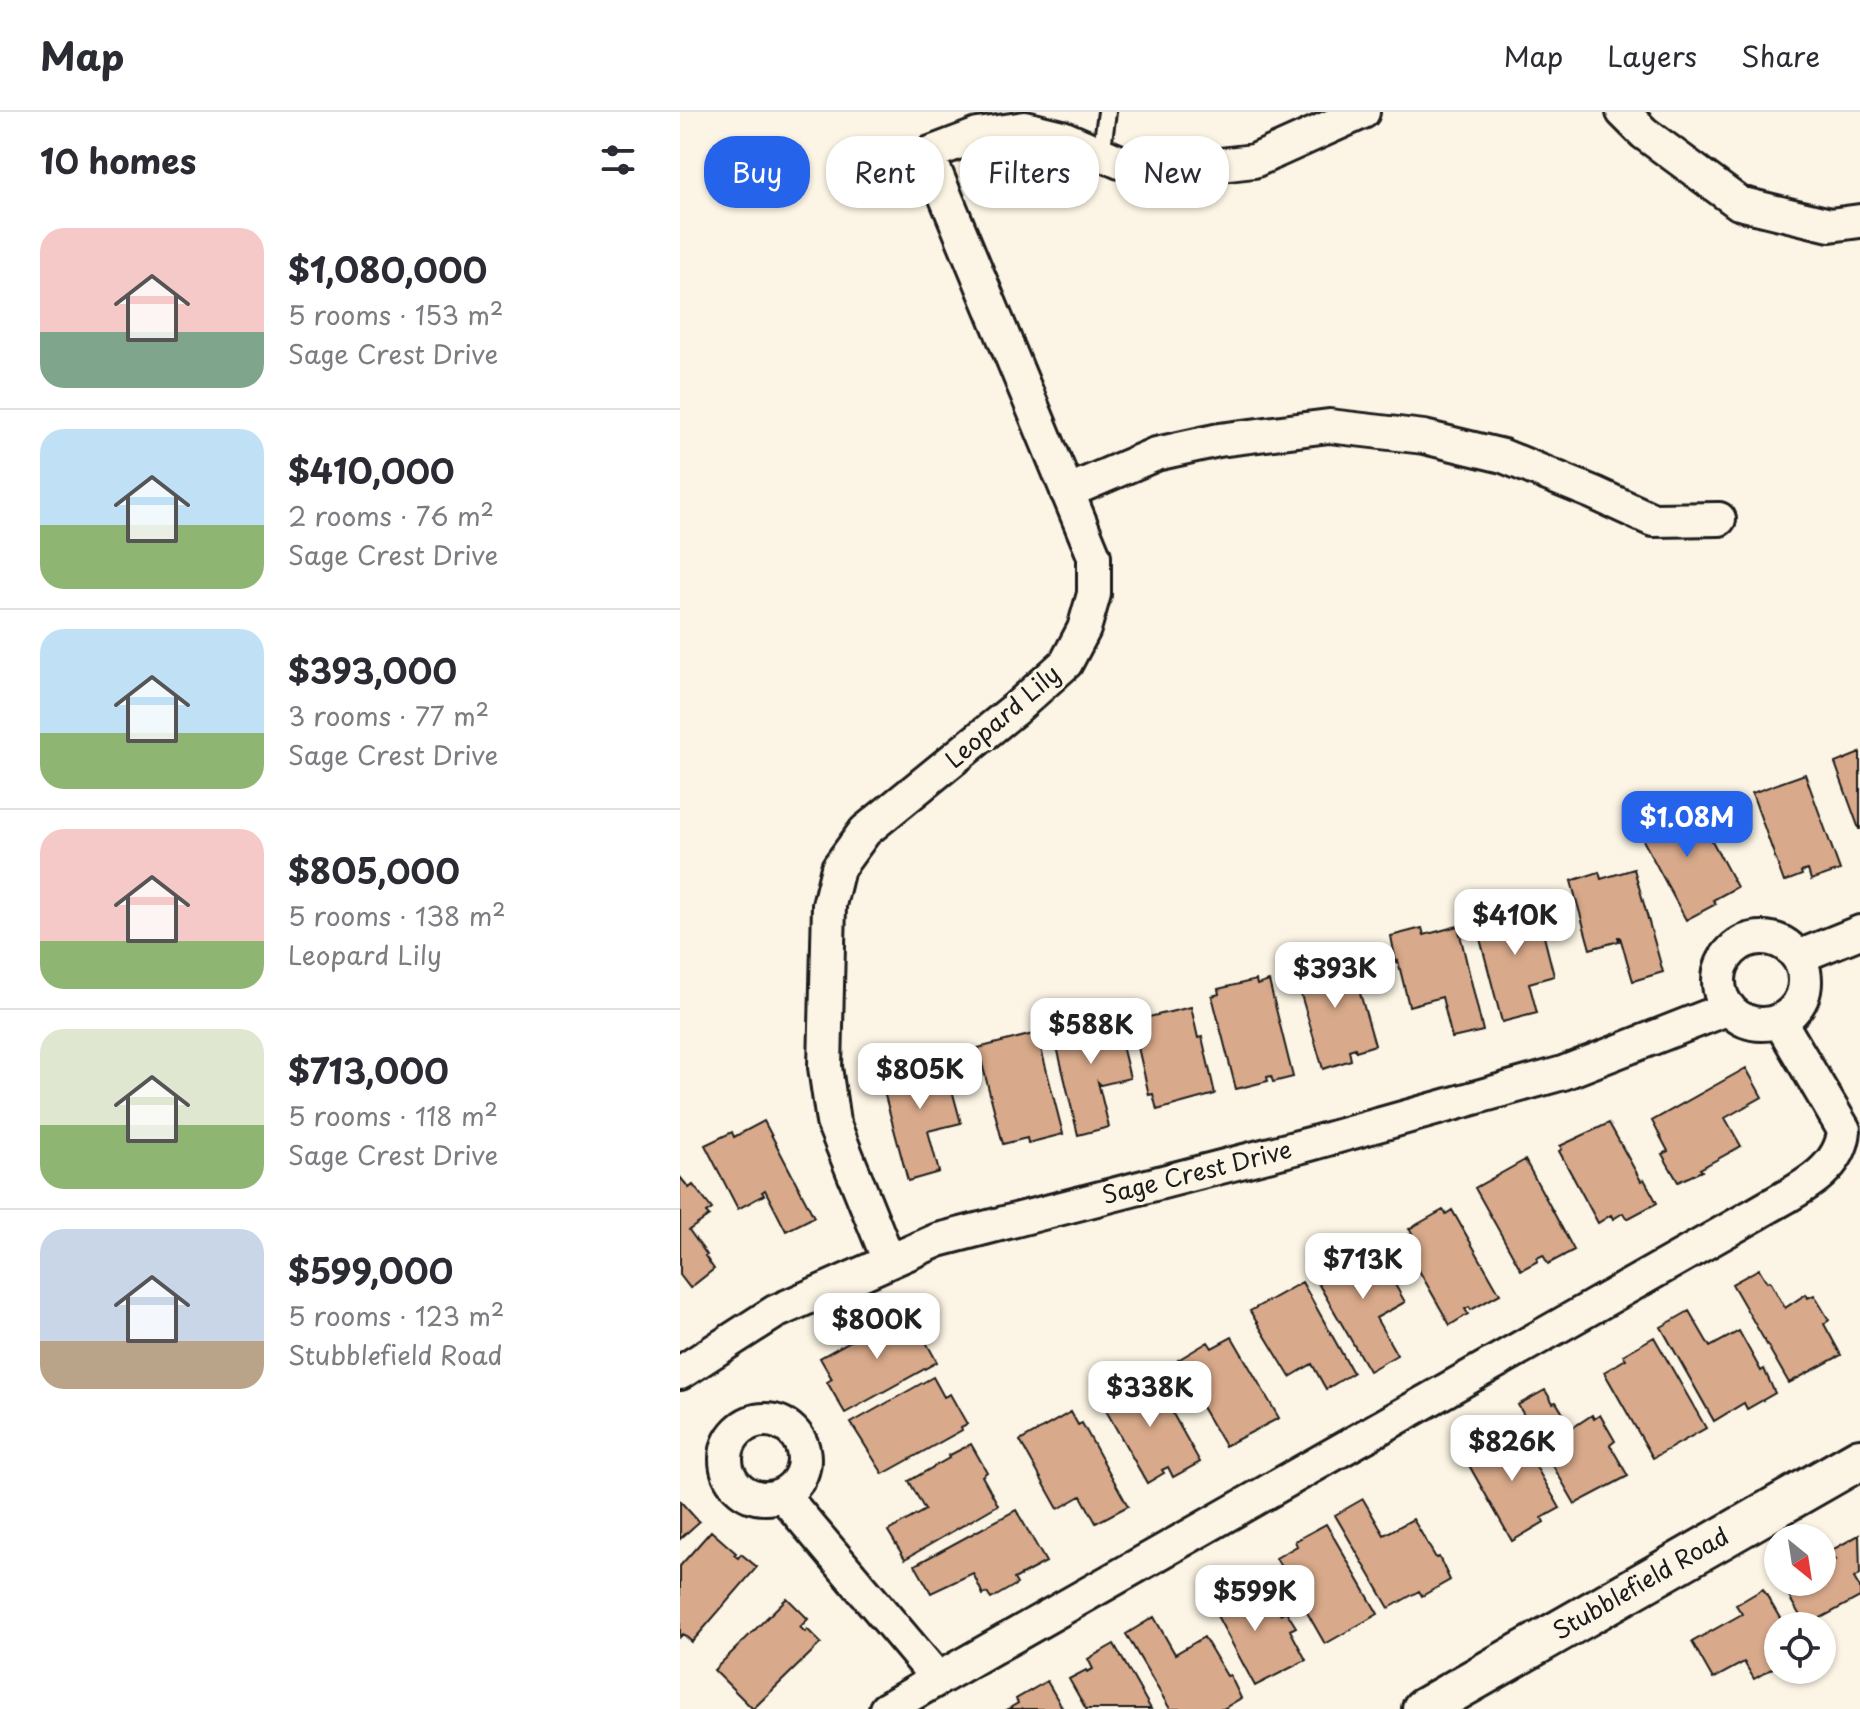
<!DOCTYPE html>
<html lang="en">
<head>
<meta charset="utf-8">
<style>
  :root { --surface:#fff; --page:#f7f7f7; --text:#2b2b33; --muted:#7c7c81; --line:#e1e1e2; --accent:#2563eb }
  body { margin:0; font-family:"Playpen Sans",sans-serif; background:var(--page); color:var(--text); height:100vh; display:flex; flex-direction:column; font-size:30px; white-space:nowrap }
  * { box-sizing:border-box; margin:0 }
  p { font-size:26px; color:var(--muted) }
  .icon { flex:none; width:44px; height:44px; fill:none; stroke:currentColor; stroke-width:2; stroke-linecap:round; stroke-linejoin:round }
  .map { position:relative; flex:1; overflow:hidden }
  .details { display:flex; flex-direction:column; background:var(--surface); width:680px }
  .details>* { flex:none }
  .top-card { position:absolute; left:24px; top:24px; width:760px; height:72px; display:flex; gap:16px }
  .needle { width:52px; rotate:150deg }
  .controls { position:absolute; left:1084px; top:1412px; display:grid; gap:16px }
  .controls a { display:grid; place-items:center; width:72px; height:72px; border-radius:50%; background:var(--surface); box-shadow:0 2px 6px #0004; font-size:40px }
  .price { position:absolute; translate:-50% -68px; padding:0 18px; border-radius:16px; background:#fff; color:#222; font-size:26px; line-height:52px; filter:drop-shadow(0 2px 4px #0008) }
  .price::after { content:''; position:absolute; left:50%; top:48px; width:24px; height:18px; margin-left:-12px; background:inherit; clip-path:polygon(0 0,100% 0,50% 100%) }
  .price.selected { background:var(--accent); color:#fff }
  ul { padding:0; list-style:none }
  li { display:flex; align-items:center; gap:24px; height:200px; padding:0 40px }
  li+li { border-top:2px solid var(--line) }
  li span { display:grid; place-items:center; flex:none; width:224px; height:160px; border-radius:24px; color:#555 }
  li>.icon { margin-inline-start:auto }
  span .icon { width:96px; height:96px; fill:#fffc; stroke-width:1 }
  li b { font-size:34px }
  h2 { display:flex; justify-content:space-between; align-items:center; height:96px; padding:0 40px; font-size:34px }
  .pill { padding:0 28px; border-radius:32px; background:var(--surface); box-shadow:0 2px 6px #0004; font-size:28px; line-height:72px }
  .pill.selected { background:var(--accent); color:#fff }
  header { display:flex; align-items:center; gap:48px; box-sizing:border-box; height:112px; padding:0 40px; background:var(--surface); border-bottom:2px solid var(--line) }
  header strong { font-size:38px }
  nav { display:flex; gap:44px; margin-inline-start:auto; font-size:28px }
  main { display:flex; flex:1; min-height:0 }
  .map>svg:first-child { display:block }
  .building { fill:#d8a98a; stroke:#1c1c1c; stroke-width:2 }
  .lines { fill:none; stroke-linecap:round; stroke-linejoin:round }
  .service-casing { stroke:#1c1c1c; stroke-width:22 }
  .minor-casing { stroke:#1c1c1c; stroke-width:38 }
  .tertiary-casing { stroke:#1c1c1c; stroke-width:46 }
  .service { stroke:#fcf5e5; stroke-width:16 }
  .minor { stroke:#fcf5e5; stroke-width:32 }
  .tertiary { stroke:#fcf5e5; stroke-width:40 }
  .labels { text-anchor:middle; stroke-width:6; stroke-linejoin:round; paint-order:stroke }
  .street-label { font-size:24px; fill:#1c1c1c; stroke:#fcf5e5 }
</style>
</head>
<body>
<header>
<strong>Map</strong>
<nav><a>Map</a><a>Layers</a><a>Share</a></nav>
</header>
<main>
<section class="details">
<h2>10 homes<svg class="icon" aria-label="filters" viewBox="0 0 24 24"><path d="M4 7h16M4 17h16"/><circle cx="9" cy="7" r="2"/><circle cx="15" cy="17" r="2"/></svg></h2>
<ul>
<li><span style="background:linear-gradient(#f6c9c9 65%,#7fa58c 0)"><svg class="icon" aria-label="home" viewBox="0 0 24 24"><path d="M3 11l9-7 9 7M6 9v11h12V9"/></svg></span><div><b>$1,080,000</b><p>5 rooms · 153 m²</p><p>Sage Crest Drive</p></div></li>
<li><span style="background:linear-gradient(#bfe0f5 60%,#8fb573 0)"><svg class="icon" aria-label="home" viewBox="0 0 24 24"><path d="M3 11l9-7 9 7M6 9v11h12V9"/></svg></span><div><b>$410,000</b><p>2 rooms · 76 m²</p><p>Sage Crest Drive</p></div></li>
<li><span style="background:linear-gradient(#bfe0f5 65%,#8fb573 0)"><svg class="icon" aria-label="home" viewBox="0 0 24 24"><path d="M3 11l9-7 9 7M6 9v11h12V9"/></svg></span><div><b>$393,000</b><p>3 rooms · 77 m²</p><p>Sage Crest Drive</p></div></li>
<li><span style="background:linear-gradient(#f6c9c9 70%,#8fb573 0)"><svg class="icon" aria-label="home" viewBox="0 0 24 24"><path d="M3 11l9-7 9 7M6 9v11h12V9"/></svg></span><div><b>$805,000</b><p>5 rooms · 138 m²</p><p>Leopard Lily</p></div></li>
<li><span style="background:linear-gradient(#dfe7d0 60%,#8fb573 0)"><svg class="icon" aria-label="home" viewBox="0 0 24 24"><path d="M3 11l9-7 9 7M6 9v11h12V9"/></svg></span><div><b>$713,000</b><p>5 rooms · 118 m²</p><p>Sage Crest Drive</p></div></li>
<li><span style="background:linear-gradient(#c9d6e8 70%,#b9a48a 0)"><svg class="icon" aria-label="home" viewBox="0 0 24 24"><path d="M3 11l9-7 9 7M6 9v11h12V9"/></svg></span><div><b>$599,000</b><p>5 rooms · 123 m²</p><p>Stubblefield Road</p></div></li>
</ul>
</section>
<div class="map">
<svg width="1180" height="1597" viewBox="0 0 1180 1597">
  <rect width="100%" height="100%" fill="#fcf5e5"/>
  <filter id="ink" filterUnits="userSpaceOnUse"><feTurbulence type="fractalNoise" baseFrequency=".0125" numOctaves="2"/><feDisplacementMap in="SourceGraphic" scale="16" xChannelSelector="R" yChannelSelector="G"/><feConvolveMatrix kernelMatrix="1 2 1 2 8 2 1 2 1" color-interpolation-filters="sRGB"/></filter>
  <g filter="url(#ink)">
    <path class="building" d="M1180 641V717H1179L1155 651Z
      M1125 662 1160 758 1131 768 1128 758 1121 760 1122 763 1104 770 1072 681Z
      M1010 688 1057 775 1033 788 1036 792 1006 808 957 717Z
      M954 757 983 860 953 869 940 825H938L939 829 910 837 891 769 919 760 921 767Z
      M855 789 874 864 849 871 857 901 822 910 798 819 801 818 798 804Z
      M778 814 803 919 772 926 762 885 729 894 718 849 716 850 711 824 742 816 744 823Z
      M669 843 695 933 676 939 675 936 669 938 671 948 643 957 614 859Z
      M576 868 577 873 589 869 613 965 593 970 591 964 587 965 588 969 556 977 532 884 539 882 538 877Z
      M511 895 518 926 522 925 535 982 477 998 473 982 469 983 452 909Z
      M433 897 450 966 421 973 418 970 429 1015 398 1023 373 918 405 910 404 904Z
      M357 921 383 1022 348 1031 347 1026 323 1032 298 936Z
      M263 941 266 953H268L271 966 269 967 281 1011 248 1019 259 1060 228 1069 200 965 234 956 232 949Z
      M1066 956 1082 985 1045 1006 1061 1034 1020 1057 1022 1059 998 1070 982 1042 988 1039 972 1009Z
      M84 1009 134 1105 106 1119 85 1078 82 1080 84 1083 58 1097 25 1033 52 1020 54 1025Z
      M929 1011 961 1069 964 1067 977 1091 947 1107 943 1101 933 1107 931 1103 918 1111 879 1039 882 1037 880 1034Z
      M845 1048 894 1138 868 1152 863 1143 857 1146 858 1149 841 1158 795 1076Z
      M0 1065 9 1076 13 1073 32 1097 26 1101 29 1104 9 1118 27 1143 25 1144 34 1157 10 1176 0 1163Z
      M763 1098 766 1102 772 1098 820 1182 791 1198 789 1195 785 1197 788 1202 770 1213 721 1127 732 1121 729 1117Z
      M690 1127 704 1149 702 1150 725 1190 696 1206 717 1243 689 1259 635 1166 665 1149 662 1143Z
      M1079 1157 1087 1170 1090 1169 1105 1196 1126 1182 1128 1186 1134 1183 1149 1208 1144 1212 1161 1243 1109 1271 1052 1172Z
      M622 1170 673 1261 646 1277 632 1252 610 1265 570 1199Z
      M228 1197 257 1250 165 1301 147 1270 152 1267 140 1246Z
      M1009 1199 1030 1235 1059 1219 1081 1259 1084 1257 1095 1281 1067 1297 1064 1291 1034 1309 981 1215Z
      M552 1225 599 1306 545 1334 499 1256 502 1254 498 1248 528 1230 532 1236Z
      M974 1225 1026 1316 973 1346 924 1260 946 1247 943 1243Z
      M470 1261 520 1350 493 1365 488 1355 482 1358 484 1361 467 1371 420 1288Z
      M253 1265 264 1285 270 1282 287 1312 281 1315 282 1318 203 1362 171 1311Z
      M865 1278 873 1291 876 1290 892 1316 912 1303 914 1307 920 1303 935 1329 930 1333 948 1364 895 1392 838 1293Z
      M391 1300 398 1313 402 1311 448 1394 416 1411 401 1384 378 1397 340 1329Z
      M833 1315 880 1396 862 1406 864 1410 832 1429 790 1355 795 1352 785 1335 804 1324 807 1329Z
      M291 1332 307 1360 302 1364 318 1393 225 1447 208 1419 245 1398 229 1369 269 1346 268 1344Z
      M683 1387 704 1423 733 1407 756 1446 759 1445 770 1468 742 1484 739 1479 709 1496 655 1403Z
      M0 1389 19 1410 0 1427Z
      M336 1398 366 1450 334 1467 337 1472 311 1487 307 1481 303 1483 293 1461 251 1481 235 1453Z
      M646 1412 698 1502 645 1532 596 1446 617 1434 615 1429Z
      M31 1419 56 1441 54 1443 58 1446 61 1442 77 1455 12 1530 3 1522 0 1525V1454Z
      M1179 1423 1180 1462 1174 1466 1180 1476V1485L1126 1514 1105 1478 1118 1470H1142V1456L1156 1448 1150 1439Z
      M545 1463 553 1479 557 1476 571 1502 594 1490 600 1502 606 1499 616 1515 610 1518 626 1548 575 1574 522 1476Z
      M1083 1477 1101 1508 1096 1511 1098 1553 1074 1567 1064 1550 1033 1567 1012 1530 1062 1502 1056 1493Z
      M107 1486 128 1507 120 1515 125 1520 127 1517 141 1531 73 1597 34 1558Z
      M474 1505 495 1542 524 1525 547 1564 550 1563 561 1586 543 1597H490L446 1522Z
      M434 1532 471 1597H406L389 1567 406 1558 407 1560 413 1557 408 1547Z
      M367 1569 383 1597H328L338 1591 336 1587Z"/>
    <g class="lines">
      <g class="service-casing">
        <path id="service" d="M421 42 427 0"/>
      </g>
      <g class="minor-casing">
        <path id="minor" d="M943 0 964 21 1059 91 1150 113 1180 109
          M387 380 476 342 539 328 649 314 744 325 823 344 914 381 973 408 1039 407
          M1039 869a43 43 0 1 1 86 0a43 43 0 1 1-86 0Z
          M1118 845 1180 820
          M209 1149 153 1010 145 955 149 793 158 756 185 719 335 597 386 551 404 517 414 482V444L248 42 298 23 345 16 382 25 440 50 496 58 574 49 683 0
          M0 1261 95 1200 258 1128 630 1032 883 961 1049 896
          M46 1347a39 39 0 1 1 78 0a39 39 0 1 1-78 0Z
          M102 1382 258 1567 1076 1102C1110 1081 1161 1062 1164 1018L1099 908
          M206 1597 258 1567"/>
      </g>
      <g class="tertiary-casing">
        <path id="tertiary" d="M743 1597 1180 1347"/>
      </g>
      <use href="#service" class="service"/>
      <use href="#minor" class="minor"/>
      <use href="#tertiary" class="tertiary"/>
    </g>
  </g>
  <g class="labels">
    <g class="street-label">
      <text transform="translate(323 605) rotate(-41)" y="8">Leopard Lily</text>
      <text transform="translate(517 1061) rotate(-14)" y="8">Sage Crest Drive</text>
      <text transform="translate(961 1472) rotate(-30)" y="8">Stubblefield Road</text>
    </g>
  </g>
</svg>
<div class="controls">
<a><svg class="needle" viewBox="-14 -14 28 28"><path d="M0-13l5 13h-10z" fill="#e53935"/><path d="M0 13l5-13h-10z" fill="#7c7c81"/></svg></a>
<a><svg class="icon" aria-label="locate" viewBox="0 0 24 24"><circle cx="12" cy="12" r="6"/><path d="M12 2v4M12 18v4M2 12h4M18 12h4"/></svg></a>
</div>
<b class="price selected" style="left:1007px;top:747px">$1.08M</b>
<b class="price" style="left:835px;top:845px">$410K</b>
<b class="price" style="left:655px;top:898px">$393K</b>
<b class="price" style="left:411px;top:954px">$588K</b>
<b class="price" style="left:240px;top:999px">$805K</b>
<b class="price" style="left:683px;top:1189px">$713K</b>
<b class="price" style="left:197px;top:1249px">$800K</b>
<b class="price" style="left:470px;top:1317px">$338K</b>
<b class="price" style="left:832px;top:1371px">$826K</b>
<b class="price" style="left:575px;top:1521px">$599K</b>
<div class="top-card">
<a class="pill selected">Buy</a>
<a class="pill">Rent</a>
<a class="pill">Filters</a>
<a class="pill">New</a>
</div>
</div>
</main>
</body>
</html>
